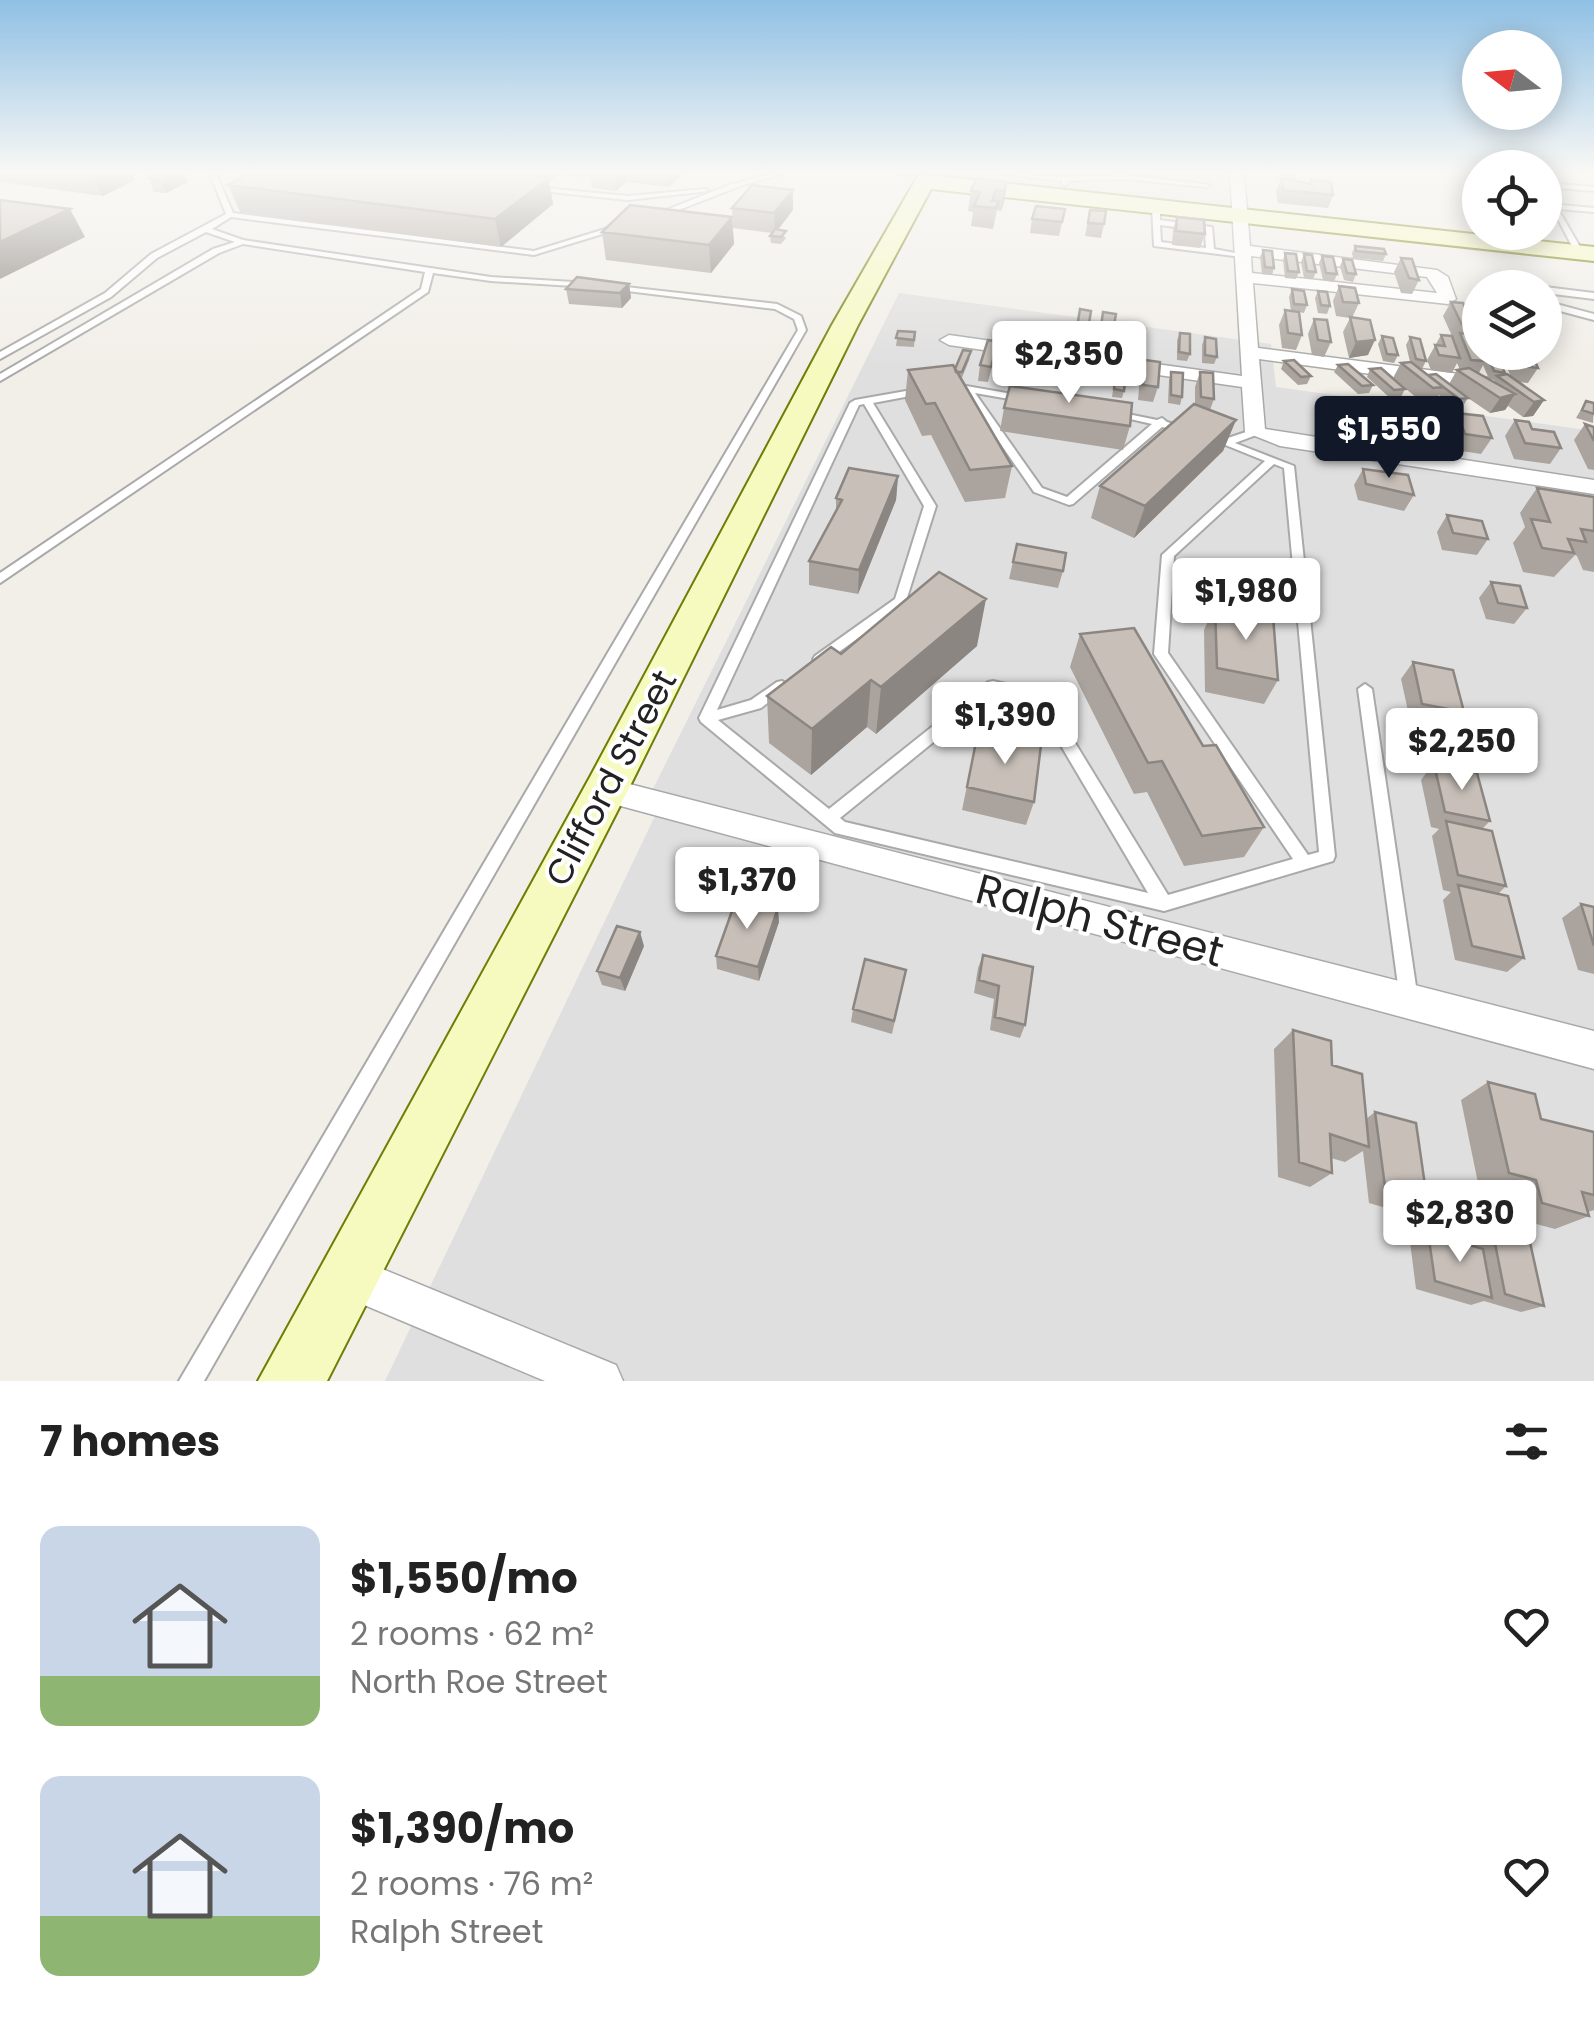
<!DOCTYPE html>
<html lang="en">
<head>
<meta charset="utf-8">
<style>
  :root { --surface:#fff; --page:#f2f2f2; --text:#222; --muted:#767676; --accent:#111827 }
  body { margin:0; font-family:Poppins,sans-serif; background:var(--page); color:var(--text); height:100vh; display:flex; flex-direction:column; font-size:38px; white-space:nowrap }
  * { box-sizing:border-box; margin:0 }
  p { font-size:32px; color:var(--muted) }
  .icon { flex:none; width:55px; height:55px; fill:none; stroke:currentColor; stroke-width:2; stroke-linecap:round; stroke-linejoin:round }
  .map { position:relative; height:1381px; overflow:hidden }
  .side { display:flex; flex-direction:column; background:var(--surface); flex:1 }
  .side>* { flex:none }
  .needle { width:65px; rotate:286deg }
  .controls { position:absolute; left:1462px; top:30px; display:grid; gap:20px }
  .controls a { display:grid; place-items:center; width:100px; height:100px; border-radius:50%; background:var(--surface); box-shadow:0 5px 25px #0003; font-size:50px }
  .price { position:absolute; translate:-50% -85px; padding:0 22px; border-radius:10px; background:#fff; color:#222; font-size:32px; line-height:65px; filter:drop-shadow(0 2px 5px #0008) }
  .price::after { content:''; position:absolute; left:50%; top:60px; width:30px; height:22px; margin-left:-15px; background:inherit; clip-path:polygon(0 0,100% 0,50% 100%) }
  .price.selected { background:var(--accent); color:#fff }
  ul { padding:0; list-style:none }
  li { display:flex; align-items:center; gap:30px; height:250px; padding:0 40px }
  li span { display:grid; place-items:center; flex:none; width:280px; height:200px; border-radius:20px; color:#555 }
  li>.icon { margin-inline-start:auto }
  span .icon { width:120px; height:120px; fill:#fffc; stroke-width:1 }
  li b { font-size:42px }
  h2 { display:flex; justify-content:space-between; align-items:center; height:120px; padding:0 40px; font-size:42px }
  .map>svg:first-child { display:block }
  .residential { fill:#e0dfdf }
  .parking { fill:#e2e2e2 }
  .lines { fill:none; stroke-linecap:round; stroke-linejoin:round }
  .lane-casing { stroke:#a9a9a9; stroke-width:4 }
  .street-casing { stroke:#a9a9a9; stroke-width:3 }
  .secondary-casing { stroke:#707d05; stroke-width:4 }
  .lane { fill:#fff; fill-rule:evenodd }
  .street { fill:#fff; fill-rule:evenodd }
  .secondary { fill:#f7fabf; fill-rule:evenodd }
  .wall { fill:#aba49e; fill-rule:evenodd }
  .shaded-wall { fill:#8b8681 }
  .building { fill:#c7bfb8; stroke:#8b8681; stroke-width:2.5 }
  .labels { text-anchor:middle; stroke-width:8; stroke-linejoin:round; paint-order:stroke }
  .street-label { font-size:35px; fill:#222; stroke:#fff }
  .near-street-label { font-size:42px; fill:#222; stroke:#fff }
</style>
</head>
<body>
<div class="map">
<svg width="1594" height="1381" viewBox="0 0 1594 1381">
  <rect width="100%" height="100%" fill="#f2efe9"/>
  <path class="residential" d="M899 293 1271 344 1276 387 1594 431V1381H385L664 797 651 793Z"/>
  <path class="parking" d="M953 174H1227L1229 205 952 177Z"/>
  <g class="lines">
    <g class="lane-casing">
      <path id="lane" d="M210 174H216L233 213 534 251 618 225 625 227 534 255 231 217 212 229 243 240 491 277 590 283 594 285 590 287 491 281 433 273 428 292 0 583V573L421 289 425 272 243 244 219 253 0 381V374L213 249 235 242 206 232 157 258 111 297 0 359V352L105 293 151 254 226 214Z
        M771 174H782L743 185 658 218 651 216 729 185Z
        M1004 174 1066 177 1124 175 1210 185 1207 187 1124 179 1069 181 1065 186 1062 184V181Z
        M1545 183 1594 187V191L1545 187Z
        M533 187 628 196 705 189 709 191 628 200 531 190Z
        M1550 204 1594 208V212L1558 209 1583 252 1582 254 1575 252Z
        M1156 205 1160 207V220L1212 227 1214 249 1246 255 1242 257 1154 246 1152 207ZM1160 225 1205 231 1206 248 1161 242Z
        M1515 232H1523L1530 248H1524Z
        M608 285 777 304 801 316 806 330 204 1381H179L798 330 794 319 775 309 611 289H608Z
        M1545 287 1594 293V299L1545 293Z
        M1545 301 1594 314V320L1545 307Z
        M949 383 1029 397V401L1026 402 975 393 1042 488 1067 497 1152 424 1113 415V411L1157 420 1162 418 1167 422 1193 430 1188 433 1162 427 1073 504 1069 505 1034 492 964 391 946 388 944 386Z
        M923 388 926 389V393L873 403 936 506 905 604 825 662H815L813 659 815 656 895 599 924 506 864 404 859 405 717 710 751 700 777 682 782 681 789 686 761 708 718 720 829 809 988 682 993 681 1039 691 1044 692 1168 895 1293 859 1154 654 1162 555 1265 461 1208 438 1213 435 1225 439 1255 429 1259 430V434L1235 443 1294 466 1335 856 1333 861 1164 911 835 833 701 722 699 718 850 403 855 400ZM1274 464 1284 468 1319 852 1308 855 1168 653 1174 556ZM995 692 1034 700 1148 893 845 822 840 818Z
        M1365 684 1372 689 1418 1000 1415 1006 1409 1009 1403 1006 1400 1000 1358 689Z"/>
    </g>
    <g class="street-casing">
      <path id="street" d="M1230 174H1244L1250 246 1437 270 1448 277 1456 299 1448 304 1253 283 1258 348 1490 378 1500 384 1490 390 1259 359 1265 429 1594 480V494L1280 446 1245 432 1242 387 949 345 940 340 949 335 1242 376ZM1251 256 1427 277 1437 293 1252 273Z
        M606 778 1594 1031V1069L606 802 595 799 591 790 595 781Z
        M346 1254 616 1365 623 1381H545L331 1291 324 1276 331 1261Z"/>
    </g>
    <g class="secondary-casing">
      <path id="secondary" d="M919 174 1594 247V261L931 189 858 325 628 790 327 1381H258L590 777 832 325Z"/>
    </g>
    <use href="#lane" class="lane"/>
    <use href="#street" class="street"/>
    <use href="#secondary" class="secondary"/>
  </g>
  <path class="wall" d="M0 174H141H132L135 180 103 196 0 182Z
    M157 174H185L188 182 166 193 154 192 148 178Z
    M249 174H556V176L549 182 553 204 501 247 240 212 228 185Z
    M558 174H682L669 187 626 182 616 191 592 188 590 178Z
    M893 174H913L911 177Z
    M1282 174H1296L1294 181 1309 184 1311 180 1333 195 1328 208 1278 203 1276 191 1281 178H1283Z
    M1007 182 1004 202 1001 211 997 210 993 229 971 226 973 212 968 211 971 191Z
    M732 208 793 210 778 230 786 238 781 244 771 243 770 236 773 233 733 228Z
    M1065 209 1059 236 1030 233 1032 219Z
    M1090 210 1104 224 1101 238 1085 236Z
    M732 217 734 244 711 273 606 260 602 232Z
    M1177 217 1205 234 1200 248 1172 245 1173 230Z
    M1355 246 1386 254 1383 261 1353 258 1352 253Z
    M1263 250 1274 268 1272 275 1262 274 1260 257Z
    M1285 253 1299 272 1296 279 1285 278 1283 260Z
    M1304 254 1316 272 1313 279 1304 278 1301 262Z
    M1322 256 1337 274 1334 282 1323 280 1319 263Z
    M1401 258 1419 280 1412 294 1401 293 1394 272Z
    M1343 259 1356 274 1353 282 1344 280 1340 266Z
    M629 284 631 298 622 308 569 304 566 289Z
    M1339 286 1359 303 1352 318 1368 355 1349 358 1343 332 1350 318 1336 316 1333 301Z
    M1292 289 1307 305 1304 313 1299 312 1302 335 1296 350 1282 348 1279 325 1285 310 1291 311 1289 297Z
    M1318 291 1330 306 1327 314 1318 313 1315 298Z
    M1451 302 1469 316 1471 313 1480 314V346L1479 345 1483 355 1484 352 1496 353 1505 373 1504 375 1511 377 1501 354V352H1531L1538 368 1528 383 1517 382 1544 400 1533 416 1523 417 1508 406 1505 410 1490 413 1468 398 1463 406 1454 407 1439 395 1434 403 1424 404 1393 378 1401 363 1410 362 1406 345 1410 337 1426 361 1422 369 1420 368 1428 375 1449 384 1457 370H1460L1457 363 1452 373 1431 370 1427 360 1441 335 1452 336 1443 316ZM1483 365 1489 379 1495 380 1494 382 1479 373Z
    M1080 309 1087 336 1083 351 1072 349Z
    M1103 312 1112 336 1108 351 1096 349Z
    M1314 319 1331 342 1324 357 1312 355 1308 334Z
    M898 331 915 332 914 347 896 346Z
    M1180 333 1190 354 1187 361 1177 360V340Z
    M1382 336 1398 355 1394 363 1383 361 1378 344Z
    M1205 337 1217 357 1214 364 1202 363V345Z
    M998 342 988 382 978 381 980 365Z
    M970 358 961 380 1012 466 1005 498 965 502 931 435 922 436 905 400 908 370 955 369Z
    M1090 360 1101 369 1099 376 1088 375Z
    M1145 360 1158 387 1153 402 1138 400 1140 375Z
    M1284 361 1311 376 1307 384 1298 385 1281 369Z
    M1117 364 1124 391 1122 398 1112 397Z
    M1338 365 1373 385 1369 393 1358 394 1334 372Z
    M1370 369 1405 389 1401 397 1390 398 1367 377Z
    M1171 372 1182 397 1180 405 1168 403 1169 380Z
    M1200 372 1214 399 1210 410 1236 420 1223 451 1134 538 1091 518 1100 486 1195 404V387Z
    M1586 401 1594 403 1593 423 1576 418Z
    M1004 408 1130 426 1123 450 1000 431Z
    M1447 412 1492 438 1481 454 1455 450 1452 442 1442 440 1437 427Z
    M1515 420 1561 448 1550 464 1514 459 1505 436Z
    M1585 424 1594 427V470L1588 469 1574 440Z
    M1363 469 1414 495 1404 511 1358 500 1354 485Z
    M898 476 896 500 858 594 809 585V561L836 512V498Z
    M1537 488 1594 497V572L1583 570 1577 556 1575 555 1554 577 1523 572 1513 543 1525 527 1520 513Z
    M1447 515 1488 539 1477 555 1442 550 1437 532Z
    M1017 544 1063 571 1058 588 1009 579Z
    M1491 582 1527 608 1514 624 1486 619 1479 598Z
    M1215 606 1278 680 1264 704 1205 692 1204 630Z
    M1080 634 1264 827 1244 857 1184 866 1147 792 1134 794 1070 667Z
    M977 646 876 734 867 727 811 775 769 743 767 696 841 654Z
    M1413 662 1464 712 1459 718 1475 763 1468 771 1490 821 1482 829 1506 886 1498 894 1524 958 1507 972 1455 960 1443 900 1451 892 1443 890 1432 836 1439 829 1431 827 1421 780 1427 772 1419 770 1410 727 1415 721 1410 720 1401 679Z
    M978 732 1034 802 1026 825 962 810Z
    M1581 904 1594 907V974L1578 970 1562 918Z
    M779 922 759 981 717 969 716 956Z
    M644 946 625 991 602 985 597 971Z
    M983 955 1025 1025 1020 1038 990 1030 994 999 974 993 978 968Z
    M906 970 892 1034 851 1022 853 1009Z
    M1293 1030 1332 1065 1366 1119 1375 1112 1428 1206 1410 1215 1369 1203 1363 1151 1345 1162 1331 1158 1332 1173 1310 1187 1278 1177 1274 1049Z
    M1488 1082 1541 1119 1594 1132V1210L1588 1212 1589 1216 1555 1229 1510 1217 1504 1195 1479 1188 1461 1100Z
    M1489 1213 1544 1306 1521 1312 1484 1301 1471 1305 1416 1289 1410 1242 1428 1233 1473 1246 1469 1222Z"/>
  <path class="shaded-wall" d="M91 174H132L135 180 103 196Z
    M172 174H185L188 182 166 193 160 180Z
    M545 174H556V176L549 182 553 204 501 247 495 219 546 179Z
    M614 174H625L626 182 616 191Z
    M668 174H682L669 187Z
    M1007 182 1004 202 1001 211 1004 191Z
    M793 190V210L775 233 774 213Z
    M70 209 85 237 0 279V242Z
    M732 217 734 244 711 273 709 245Z
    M629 284 631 298 622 308 620 293Z
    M1375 340 1368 355 1349 358 1356 342Z
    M1515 394 1505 410 1490 413 1500 398Z
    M1544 400 1533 416 1523 417 1534 402Z
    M1236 420 1223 451 1134 538 1145 506Z
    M898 476 896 500 858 594 859 570Z
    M986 599 977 646 876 734 881 687Z
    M871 680 867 727 811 775 812 729Z
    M778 908 779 922 759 981 758 967Z
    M640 932 644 946 625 991 620 978Z"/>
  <path class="building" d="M157 174H172L160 180 148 178Z
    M249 174H518L549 178 495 219 228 185Z
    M1281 178 1312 184 1311 180 1331 182 1333 195 1283 190Z
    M976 179 1007 182 1004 191 996 190 992 201H999L996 208 974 206 980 192 971 191Z
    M752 185 793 190 774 213 732 208Z
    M0 200 70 209 0 242Z
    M630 205 732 217 709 245 602 232Z
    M1036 206 1065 209 1062 222 1032 219Z
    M1090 210 1106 211 1104 224 1088 223Z
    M1177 217 1204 220 1205 234 1176 231Z
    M775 229 786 231 781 237 770 236Z
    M1355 246 1384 249 1386 254 1356 251Z
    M1263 250 1272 251 1274 268 1265 267Z
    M1285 253 1296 254 1299 272 1288 271Z
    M1304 254 1312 255 1316 272 1307 271Z
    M1322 256 1333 257 1337 274 1326 273Z
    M1401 258 1412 259 1419 280 1409 278Z
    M1343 259 1352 260 1356 274 1347 273Z
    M577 277 629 284 620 293 566 289Z
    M1339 286 1355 288 1359 303 1343 302Z
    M1292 289 1304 291 1307 305 1294 304Z
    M1318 291 1327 292 1330 306 1321 305Z
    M1451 302 1463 303 1474 326 1462 325Z
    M1080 309 1091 311 1087 336 1076 334Z
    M1285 310 1299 312 1302 335 1288 333Z
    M1103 312 1116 314 1112 336 1100 334Z
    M1471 313 1480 314V334Z
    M1350 317 1370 320 1375 340 1356 342Z
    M1314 319 1327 320 1331 342 1318 340Z
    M898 331 915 332 914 340 896 338Z
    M1180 333 1190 334V354L1179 352Z
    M1460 333 1474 335 1480 348V352H1482L1486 361 1471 360Z
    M1441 335 1452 336 1460 358 1439 355 1435 345 1445 346Z
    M1382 336 1393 338 1398 355 1387 354Z
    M1205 337 1216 339 1217 357 1205 355Z
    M1410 337 1420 339 1426 361 1416 359Z
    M988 340 998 342 991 367 980 365Z
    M963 350 971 351 962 372H956L955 369Z
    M1486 352 1496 353 1505 373 1494 371Z
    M1516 352H1531L1538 368 1522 366Z
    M1090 360 1101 361V369L1090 367Z
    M1145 360 1160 362 1158 387 1143 385Z
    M1294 360 1311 376 1301 377 1284 361Z
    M1411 362 1443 387 1433 388 1401 363Z
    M1117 364 1127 365 1124 391 1114 389Z
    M1348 364 1373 385 1362 386 1338 365Z
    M953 365 1012 466 970 470 935 403 926 404 908 370Z
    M1381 368 1405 389 1394 390 1370 369Z
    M1469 368 1515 394 1500 398 1457 370Z
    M1171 372 1183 373 1182 397 1171 395Z
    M1200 372 1213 373 1214 399 1201 397Z
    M1436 374 1468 398 1459 399 1428 375Z
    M1507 374 1544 400 1534 402 1497 376Z
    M1010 386 1132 403 1130 426 1004 408Z
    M1586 401 1594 403V414L1582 410Z
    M1194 404 1236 420 1145 506 1100 486Z
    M1447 412 1483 416 1492 438 1465 434 1462 426 1451 424Z
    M1515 420 1529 422 1532 429 1554 432 1561 448 1525 443Z
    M1585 424 1594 427V441Z
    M849 468 898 476 859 570 809 561 842 500 836 498Z
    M1363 469 1408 475 1414 495 1366 484Z
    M1537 488 1594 497V531L1581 529 1586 542 1568 539 1574 553 1542 548 1531 519 1550 522Z
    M1447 515 1482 521 1488 539 1453 533Z
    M1017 544 1066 553 1063 571 1013 562Z
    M939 572 986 599 881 687 871 680 812 729 767 696 831 647 841 654Z
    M1491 582 1520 586 1527 608 1498 603Z
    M1215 606 1273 616 1278 680 1217 668Z
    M1134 628 1203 746 1216 745 1264 827 1202 836 1162 761 1148 763 1080 634Z
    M1413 662 1453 670 1464 712 1422 704Z
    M1422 711 1464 719 1475 763 1432 755Z
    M978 732 1041 745 1034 802 967 787Z
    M1434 764 1477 773 1490 821 1445 812Z
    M1446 821 1492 831 1506 886 1458 875Z
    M1458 885 1508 896 1524 958 1472 946Z
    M737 897 778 908 758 967 716 956Z
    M1581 904 1594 907V946Z
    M617 926 640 932 620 978 597 971Z
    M983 955 1033 967 1025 1025 995 1017 999 986 979 980Z
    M865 959 906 970 894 1021 853 1009Z
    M1293 1030 1331 1041 1332 1065 1362 1074 1369 1147 1330 1134 1332 1173 1299 1162Z
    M1488 1082 1535 1094 1541 1119 1594 1132V1195L1582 1192 1589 1216 1542 1203 1536 1180 1509 1173Z
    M1375 1112 1416 1123 1428 1206 1386 1194Z
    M1489 1213 1526 1224 1544 1306 1505 1294Z
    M1428 1233 1483 1249 1492 1298 1435 1281Z"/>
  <linearGradient id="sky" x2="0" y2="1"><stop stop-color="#8fc0e4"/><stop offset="0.47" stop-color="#f9f8f5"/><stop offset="1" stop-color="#f9f8f5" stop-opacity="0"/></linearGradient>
  <rect width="1594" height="367" fill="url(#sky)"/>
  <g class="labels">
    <g class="street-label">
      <text transform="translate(611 778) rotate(-62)" y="12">Clifford Street</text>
    </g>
    <g class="near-street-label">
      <text transform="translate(1100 920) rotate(15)" y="15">Ralph Street</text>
    </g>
  </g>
</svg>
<div class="controls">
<a><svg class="needle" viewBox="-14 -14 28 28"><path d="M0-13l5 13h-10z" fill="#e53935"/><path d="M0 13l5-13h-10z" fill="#767676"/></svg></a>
<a><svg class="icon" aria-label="locate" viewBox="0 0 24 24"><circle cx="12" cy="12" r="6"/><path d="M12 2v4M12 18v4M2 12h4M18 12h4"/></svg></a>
<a><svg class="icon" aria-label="layers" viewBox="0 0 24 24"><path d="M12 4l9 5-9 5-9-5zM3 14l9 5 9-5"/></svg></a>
</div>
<b class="price" style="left:1069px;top:406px">$2,350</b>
<b class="price selected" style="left:1389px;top:481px">$1,550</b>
<b class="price" style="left:1246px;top:643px">$1,980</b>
<b class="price" style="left:1005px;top:767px">$1,390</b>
<b class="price" style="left:1462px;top:793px">$2,250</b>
<b class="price" style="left:747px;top:932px">$1,370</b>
<b class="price" style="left:1460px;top:1265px">$2,830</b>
</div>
<section class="side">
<h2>7 homes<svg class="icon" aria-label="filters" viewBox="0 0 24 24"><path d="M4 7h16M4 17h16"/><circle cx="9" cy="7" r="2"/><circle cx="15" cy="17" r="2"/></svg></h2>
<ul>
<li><span style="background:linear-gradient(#c9d6e8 75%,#8fb573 0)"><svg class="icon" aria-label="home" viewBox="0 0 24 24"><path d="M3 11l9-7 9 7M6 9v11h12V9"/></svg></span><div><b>$1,550/mo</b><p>2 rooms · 62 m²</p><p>North Roe Street</p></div><svg class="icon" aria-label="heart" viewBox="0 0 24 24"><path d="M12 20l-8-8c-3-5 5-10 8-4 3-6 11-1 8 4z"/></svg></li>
<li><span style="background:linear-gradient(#c9d6e8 70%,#8fb573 0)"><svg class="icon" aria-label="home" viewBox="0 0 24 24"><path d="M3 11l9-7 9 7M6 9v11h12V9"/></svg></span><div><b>$1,390/mo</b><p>2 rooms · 76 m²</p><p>Ralph Street</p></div><svg class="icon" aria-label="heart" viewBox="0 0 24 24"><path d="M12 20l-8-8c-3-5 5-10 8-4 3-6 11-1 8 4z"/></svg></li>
</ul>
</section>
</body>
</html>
